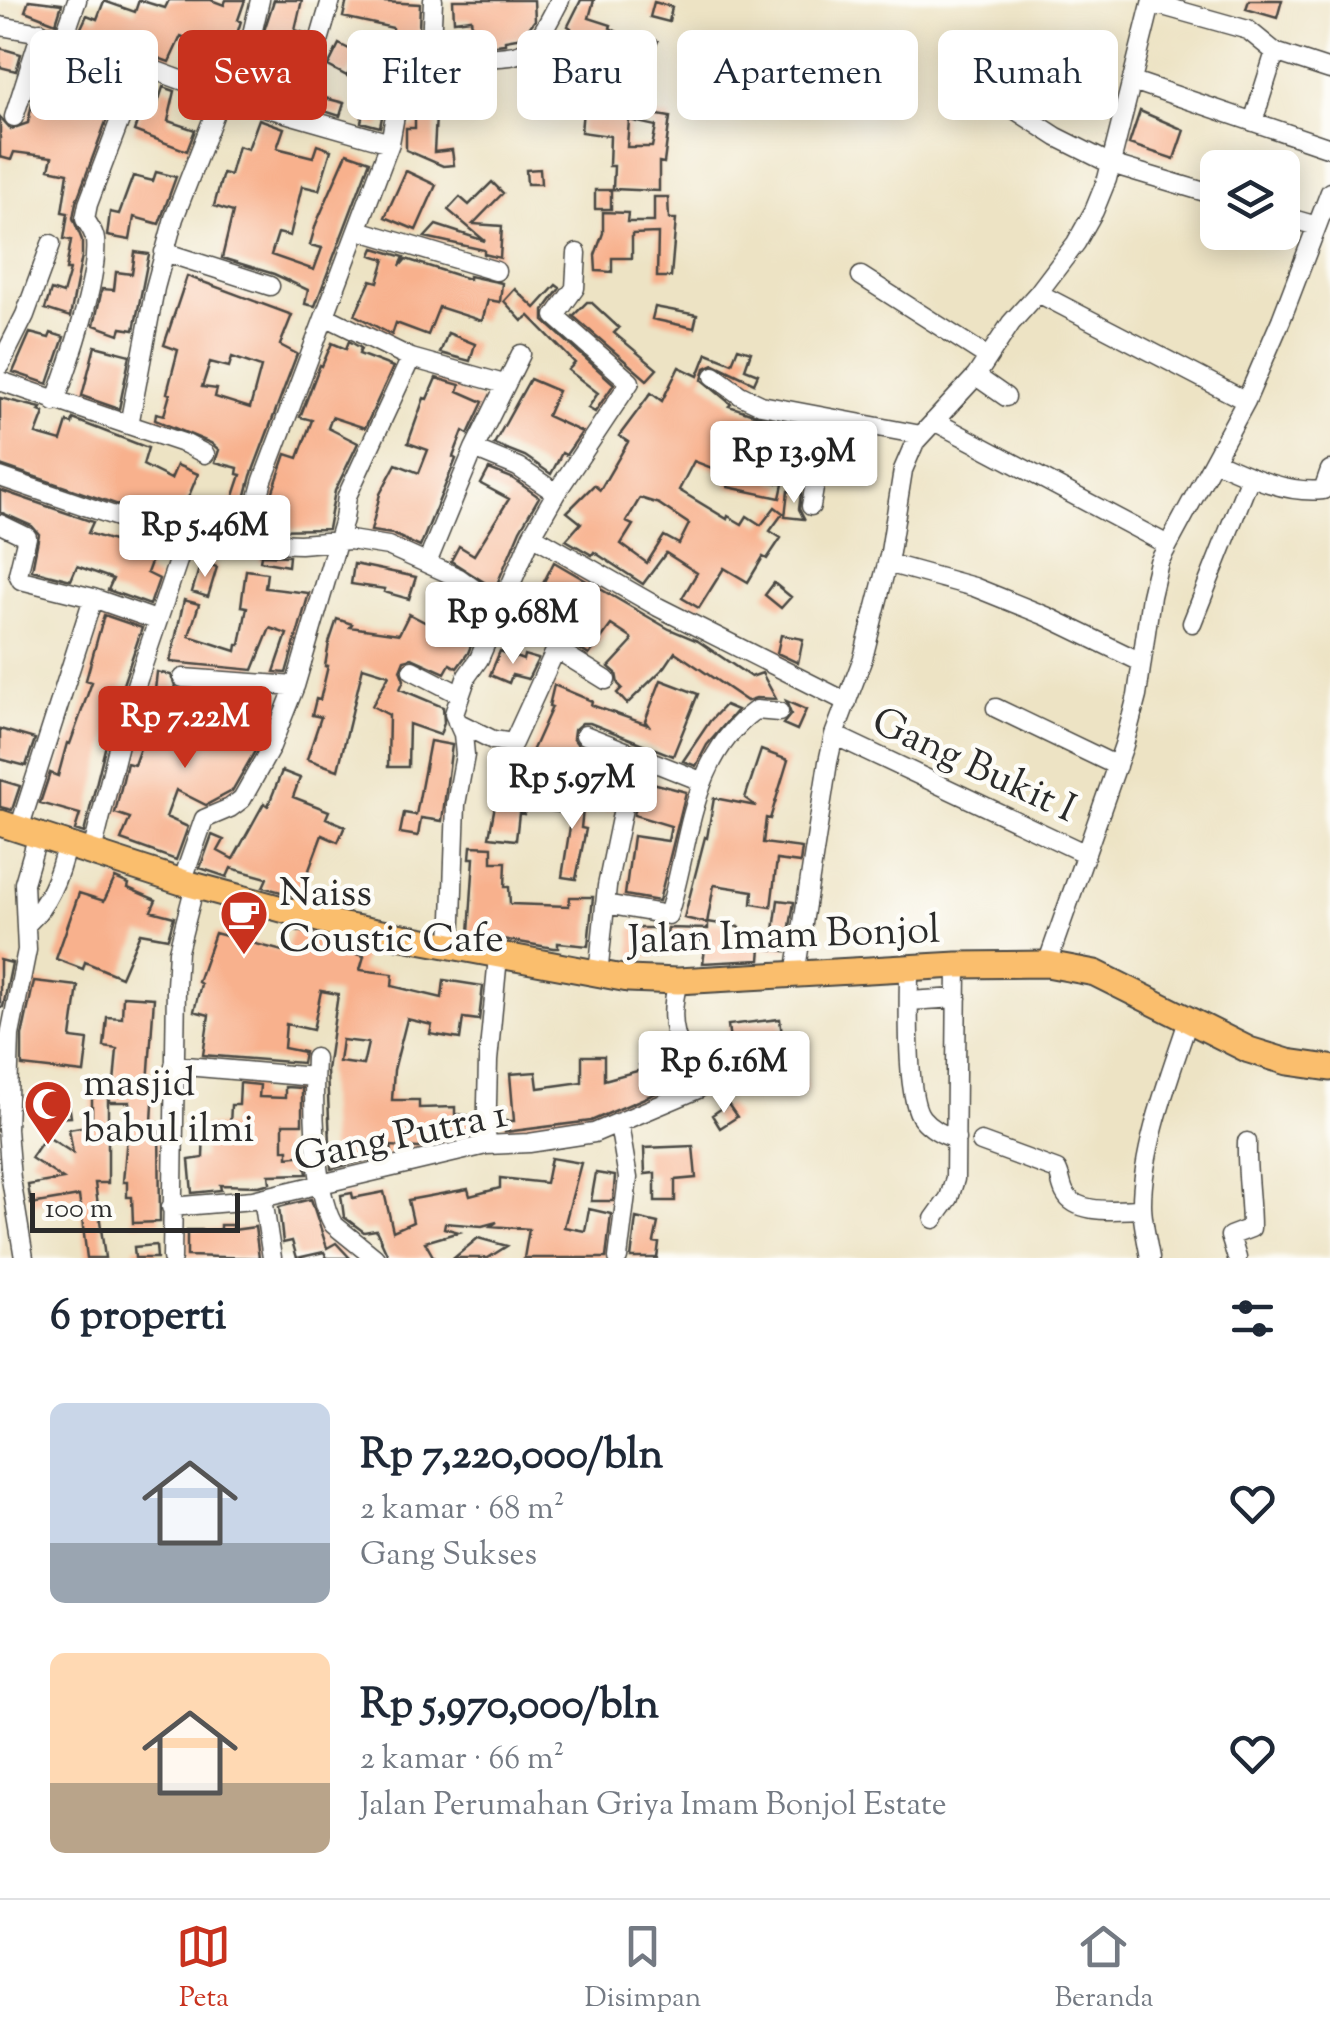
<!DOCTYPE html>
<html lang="id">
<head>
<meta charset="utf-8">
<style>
  :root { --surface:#fff; --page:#f6f6f7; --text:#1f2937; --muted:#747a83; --line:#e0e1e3; --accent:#c8321e }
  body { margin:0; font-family:"Sorts Mill Goudy",serif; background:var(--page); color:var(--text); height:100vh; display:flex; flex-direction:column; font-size:38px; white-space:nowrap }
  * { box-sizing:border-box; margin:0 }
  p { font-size:32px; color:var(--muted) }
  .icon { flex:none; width:55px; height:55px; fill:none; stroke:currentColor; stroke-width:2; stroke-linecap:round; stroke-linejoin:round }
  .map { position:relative; height:1258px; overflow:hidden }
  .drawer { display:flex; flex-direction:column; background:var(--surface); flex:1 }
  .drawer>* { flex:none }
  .hud { position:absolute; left:30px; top:30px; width:1270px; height:90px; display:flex; gap:20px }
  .controls { position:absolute; left:1200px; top:150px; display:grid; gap:20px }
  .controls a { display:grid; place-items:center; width:100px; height:100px; border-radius:15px; background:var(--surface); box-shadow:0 5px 25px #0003; font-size:50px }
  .scale { position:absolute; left:30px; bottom:25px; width:210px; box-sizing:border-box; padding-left:10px; border:5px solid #2b2b2b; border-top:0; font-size:28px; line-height:35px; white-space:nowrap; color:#2b2b2b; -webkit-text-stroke:8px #fdfcf7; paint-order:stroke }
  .price { position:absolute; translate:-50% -85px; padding:0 22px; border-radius:10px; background:#fff; color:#222; font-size:32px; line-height:65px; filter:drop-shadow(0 2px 5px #0008) }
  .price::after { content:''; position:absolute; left:50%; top:60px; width:30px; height:22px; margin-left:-15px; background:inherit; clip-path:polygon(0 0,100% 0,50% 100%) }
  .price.selected { background:var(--accent); color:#fff }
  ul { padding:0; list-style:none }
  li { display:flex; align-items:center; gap:30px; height:250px; padding:0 50px }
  li span { display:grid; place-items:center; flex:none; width:280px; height:200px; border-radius:15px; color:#555 }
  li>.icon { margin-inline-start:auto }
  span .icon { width:120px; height:120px; fill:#fffc; stroke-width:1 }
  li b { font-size:42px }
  h2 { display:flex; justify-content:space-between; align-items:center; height:120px; padding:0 50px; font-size:42px }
  .tag { padding:0 35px; border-radius:15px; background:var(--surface); box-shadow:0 5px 25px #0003; font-size:35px; line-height:90px }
  .tag.selected { background:var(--accent); color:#fff }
  .tabs { display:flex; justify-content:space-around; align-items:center; height:140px; border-top:2px solid var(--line); background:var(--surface); font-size:28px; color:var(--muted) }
  .tabs a { display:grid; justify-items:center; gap:5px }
  .tabs .selected { color:var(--accent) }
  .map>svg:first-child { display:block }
  .building { fill:#f8b18d; fill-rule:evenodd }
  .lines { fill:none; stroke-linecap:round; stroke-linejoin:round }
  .minor-casing { stroke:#484742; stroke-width:21 }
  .highway-casing { stroke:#484742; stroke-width:29 }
  .minor { stroke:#fff; stroke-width:18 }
  .highway { stroke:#fabe6d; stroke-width:25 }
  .labels { text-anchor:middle; stroke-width:9; stroke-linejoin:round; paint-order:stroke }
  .street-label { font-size:40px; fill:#2b2b2b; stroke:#fdfcf7 }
  .poi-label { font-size:40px; fill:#2b2b2b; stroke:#fdfcf7; text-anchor:start }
</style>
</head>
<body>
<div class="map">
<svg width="1330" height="1258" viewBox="0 0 1330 1258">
  <rect width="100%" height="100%" fill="#fdfcf7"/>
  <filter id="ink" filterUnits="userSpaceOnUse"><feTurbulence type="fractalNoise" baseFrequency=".01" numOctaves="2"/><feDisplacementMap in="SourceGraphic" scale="20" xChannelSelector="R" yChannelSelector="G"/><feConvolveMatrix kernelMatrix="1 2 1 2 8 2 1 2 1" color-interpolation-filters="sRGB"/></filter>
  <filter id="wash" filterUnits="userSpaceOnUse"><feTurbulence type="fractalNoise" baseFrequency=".0048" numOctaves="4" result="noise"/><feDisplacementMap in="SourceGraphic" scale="40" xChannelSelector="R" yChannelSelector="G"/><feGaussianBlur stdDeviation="2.25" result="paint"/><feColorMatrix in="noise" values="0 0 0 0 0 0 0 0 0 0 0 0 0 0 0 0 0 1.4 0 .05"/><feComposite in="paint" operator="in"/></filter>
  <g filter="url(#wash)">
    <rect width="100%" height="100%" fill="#ede3c4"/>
    <g id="blocks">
      <path class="building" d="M29 0 62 4 56 23 25 11Z
        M139 0 165 8 169 0H211L224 5 226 0H245L238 20 241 21 236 37 228 54 181 36 169 62 80 30 87 15 97 19 104 1 135 12Z
        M274 0H302L295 30 308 34 297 55 282 51 276 71 280 73 271 96 245 89Z
        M347 0 420 4 418 53 408 54 409 68 393 78 378 79 377 59 395 58 393 28 343 17Z
        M453 0H534L535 20 522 37 505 40V44L475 47 471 19 454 21Z
        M581 0H594L589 18 611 25 610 28 639 43 642 36 658 41 641 79 597 67V64L562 49 571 28 568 26Z
        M1249 0H1282L1277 18 1246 9Z
        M654 2 672 7 669 22 650 17Z
        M339 44 359 54 347 76 328 66Z
        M0 48 21 54 16 71 0 67Z
        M86 59 116 69 114 73 123 76 76 202 73 218 82 240V256L70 317 45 309 51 290 63 294 70 270H66L71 240 64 239 68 213 62 212 68 173 49 169 52 157 14 152 11 160 0 157V117L11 129 28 123 32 103 45 105 46 93 49 94 64 64 84 66Z
        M163 87 175 91 168 121 195 130 187 151 134 131 143 104 156 109Z
        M605 89 606 99 636 104V107L653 110 652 114 670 117 664 163 659 162V191L613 189 614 166H609L610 136 581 132 583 110 594 111 592 91ZM629 120 656 126 652 147H627Z
        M321 97 344 103 340 116 318 109Z
        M367 97H386L380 127 361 122Z
        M415 97H437L434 152 452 150 454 165 443 166 406 150V128H415Z
        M1140 111 1184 130 1174 159 1129 144Z
        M259 119 284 128 277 148 313 157 317 145 331 150 319 190 302 186 290 236 278 233 271 255 314 270 322 248 310 245 316 224 347 153 370 161 315 306 305 304 308 290 274 274 222 258 233 212 214 206 223 173 230 175 238 146 248 149Z
        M540 169 541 184H527L526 170Z
        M406 171 436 185 416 230 385 217Z
        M156 172 176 177 159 224 134 217 130 240 107 236 110 212 119 214 133 176 153 181Z
        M492 182 503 193 473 224 502 226 500 258 484 254V250L425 237 436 225 485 241 448 210 460 197 469 205Z
        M595 190H611V209H595Z
        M654 197H668L669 219H676L671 277H657L658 233 632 234V258H612V272L596 271 595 255 603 233V212L628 213 627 222H654Z
        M374 248 404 257 400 266 406 259 469 279V276L502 283 500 302 488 300 482 321 439 307 428 335 396 323 392 335 355 315 371 280 378 282 385 259 371 255Z
        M135 252 149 254 134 330 121 328 119 334 94 325 102 289 114 290 116 272 132 274Z
        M187 276 292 315 280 345 297 354 251 476 237 529 211 528 217 508 229 511 241 475 237 474 238 468 215 462 219 450 211 443 155 420 156 413 164 415 170 394 167 393 178 350 164 345ZM232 357 261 367 250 408 215 397 217 389 202 387 210 362 229 367Z
        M556 285 560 288 544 310V321L614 384 595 412 588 408 598 393 568 370 575 363 529 316 522 321 504 301 515 289 535 308Z
        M587 302H591L619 328 614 333 657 369 647 380 573 316Z
        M655 307 697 315 694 328 652 319Z
        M30 333 49 338 51 333 64 337 48 384 13 372Z
        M448 333 475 344 470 361 440 353Z
        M349 341 361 348 359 354 393 367 365 428 332 417 328 428 358 443 335 491 328 529 266 530 273 491 286 454 298 458 312 420 300 417 320 365 322 366 332 343 346 349Z
        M95 346 130 355 119 409 82 396Z
        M738 348 751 352 745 369 758 374 754 383 714 364 705 368 702 380 731 404 729 406 787 425 772 482 783 484 780 498 728 487 730 475 694 461 679 490 727 519 728 516 742 524 747 516 761 525 775 507 783 513 770 531 781 538 767 559 763 557 748 582 724 568 699 608 682 598 697 573 666 553 643 584 594 552 592 555 566 540 581 523 567 512 594 485 600 490 628 442 619 436 651 393 662 401 679 367 698 376 707 353 732 363ZM640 498 659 504 689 524 679 544 664 536 647 563 621 544 633 525 626 522Z
        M436 378 460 385 458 391 483 402 468 434 463 431 453 457 456 459 420 547 393 534 371 531 380 494 396 464 419 473 428 450 408 443 424 398 427 399Z
        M530 379 558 391 547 416 582 432 566 455 562 453 551 474 525 456 494 444Z
        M0 398 41 408 39 411 44 413 36 434 61 441 67 422 72 424 73 419 148 448 143 465 171 479 177 465 198 474 183 510 212 519 209 528H187L0 465Z
        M489 469 512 478 539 497 520 530 495 589 451 561 459 546 474 555 509 499 481 484Z
        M0 490 93 522 88 533 154 554 147 573 159 579 150 605 108 590 113 579 77 566 71 580 32 570 39 534 32 526 0 512Z
        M788 491 801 493 799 509 804 519 785 517Z
        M261 555 289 556 288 566 260 561Z
        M201 562 217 567 208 597 192 592Z
        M554 562 669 629 698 641 751 677 762 673 776 699 756 698 747 701 675 652 665 667 627 704 617 693 622 688 618 684 616 673 609 667 632 642 631 638 611 625 589 655 575 646 585 631 556 611 546 628 526 617Z
        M354 564 416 577 409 599 384 592 385 589 351 584Z
        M246 570 267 573 265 588 309 593 286 673 274 672 287 634 270 628 253 670 170 662 184 600 199 604 189 636 236 651 237 645H240L247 607 241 606Z
        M774 583 791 597 781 608 765 595Z
        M461 604 482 619 468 653 457 668 450 664 445 673 412 658 404 660 400 670 404 680 400 689 443 707 444 723 440 735 409 724 408 767H388L389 715 372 706 389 675 363 667 338 770 307 759 321 717 312 715 316 699 320 700 328 666H325L329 643 337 619 352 624 350 627 399 634 409 614 442 631Z
        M104 615 142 628 115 708 84 833 75 830 80 814 40 803 50 773 58 776 67 743 70 744 92 682 86 680Z
        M781 635 803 639 798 663 777 653Z
        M500 651 523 660 524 655 538 659 528 679 512 675 509 683 490 675Z
        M157 672 171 675 177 691 155 690Z
        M661 680 698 694 673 756 590 723H582L574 730 573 738 578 745 574 756 619 766 610 811 594 808 598 795 525 767 552 707 549 706 554 685 592 701 591 705 648 725 645 721Z
        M227 697 240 702 237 712 258 717 262 705 273 708 259 744 232 791 206 805 176 790 166 817 188 827 176 860 121 840 130 818 115 813 127 763 134 765 150 720 170 728 175 710 217 722Z
        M786 701 806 710 797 730 783 724 791 714Z
        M725 705 737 710 707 745 696 766 683 761 710 721Z
        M0 729 35 739 26 766 0 759Z
        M430 741 452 745 442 821 421 818 418 836 400 833 404 813 416 815Z
        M761 750 788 760 770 819 766 818 763 843 802 848 800 863 777 860 771 907 752 904 753 891 714 885 707 923 684 918 705 837 707 838 714 798 756 806 745 798Z
        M282 771 300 778 293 797 329 811 326 818 345 826 338 842 322 835 299 897 263 887 267 878 231 868 227 877 200 868 212 835 224 840 218 851 233 859 264 803 268 806Z
        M0 780 20 786 12 810 0 807Z
        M649 782 686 792 659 901 625 895 633 836 668 841 671 826 634 815 638 797 646 799Z
        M499 784 528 790 524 814 519 813 516 840 489 837Z
        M554 794 584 800 581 828 586 829 576 879 562 877 572 814 551 811Z
        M471 846 492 847V862H506L505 887H509L510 904 569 906 570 897H593L588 946 558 943V948H553L469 933 474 858H470Z
        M115 878 129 884 128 888 156 900 151 911 174 917 168 938 140 933 121 977 85 962 83 969 56 959 79 893 104 901Z
        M778 900 794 902 786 951 761 948 760 960 703 963 706 942 667 934 668 928 708 929V922L739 927 738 934 773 938Z
        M631 928H657L656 957 631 956Z
        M292 929 340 942 339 949 364 956 360 970 393 974 392 986 442 998 444 980 483 986 479 1020 463 1018 460 1039 430 1034 432 1025 407 1019 394 1070 392 1100H419V1108L455 1107V1114L474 1116V1135L419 1148 391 1146 392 1154 331 1169 327 1070 338 994 321 991 313 1030 286 1024 284 1048 304 1052 302 1063 203 1055 209 1015 194 1011 201 984 198 982 215 933 286 952ZM342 1040 368 1043 363 1065 339 1062Z
        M0 960 12 963 3 1007H0Z
        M34 981 78 986 71 1038 88 1040 84 1073 22 1066V1036Z
        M123 996 154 998 148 1084 154 1085 152 1122 159 1123 160 1222 133 1223 132 1197H127V1182H123L130 1102H109V1083H114L117 1049 104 1047 107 1017 122 1018Z
        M780 1019 783 1043 731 1049 728 1025Z
        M799 1034 807 1090 742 1095 740 1076 788 1069 783 1036Z
        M724 1040 728 1075 710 1076 704 1042Z
        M665 1042 684 1081 591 1121 505 1132 504 1121H514L510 1074 536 1072 538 1088 582 1082V1056H604V1080L641 1070 639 1065 658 1058 653 1047Z
        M240 1083 260 1085 259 1097 285 1098V1087L302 1088V1124H283V1150H288V1157L304 1155 307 1174 269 1175 270 1183 259 1186 220 1185 221 1190 192 1193 189 1160 203 1158 204 1126H230L231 1105H239Z
        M92 1093H108V1183H95L105 1258H87L79 1196 31 1204 28 1185 63 1179 31 1158 46 1136 73 1153 69 1129 92 1125Z
        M68 1096 71 1117 37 1119 36 1099Z
        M728 1104 737 1117 720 1128 712 1115Z
        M693 1146 696 1178 675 1180V1201H655V1173L645 1174 644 1148Z
        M551 1158 581 1163 564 1227 585 1231 589 1209 611 1214 606 1258H524L529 1229 491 1226 497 1222 482 1226 445 1223 444 1228 459 1232 425 1242 434 1258H389L376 1230 364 1232 344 1217 341 1195 352 1193 353 1198 384 1192 393 1231 413 1222 408 1200 468 1189 470 1196 500 1188V1178L546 1183Z
        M596 1173 615 1176 613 1201H591Z
        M311 1199 327 1248 336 1243 350 1258H327L324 1252 297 1258 292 1241 283 1243 279 1207Z
        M636 1218 658 1223 654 1242 659 1243 657 1258H631Z
        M220 1225H233V1230L255 1227 259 1258 187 1256V1230H220Z
        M478 1238 507 1246 488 1258H454Z
        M156 1245 157 1258H135L134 1247Z"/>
    </g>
  </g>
  <g filter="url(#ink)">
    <use href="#blocks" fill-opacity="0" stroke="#484742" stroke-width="2.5"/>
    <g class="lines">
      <g class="minor-casing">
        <path id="minor" d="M1152 3 1248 30 1275 52 1330 70
          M0 26 64 37 222 95 390 143
          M64 37 77 0
          M430 69 433 0
          M1133 81 1330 148
          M1003 102 1057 137 1111 164 1218 196
          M282 111 319 41 331 0
          M14 117 41 32
          M1253 122 1275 52
          M1282 216 1317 226
          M358 230 496 271
          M164 252 270 286
          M861 276 988 357
          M1038 293 1246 401
          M327 317 411 358 504 384
          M0 365 25 315 51 244
          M714 376 740 395 761 405 921 435
          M976 376 1006 397
          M0 381 129 425 155 288 174 218 222 95 252 34 260 0
          M55 402C69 365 99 278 95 240 94 231 89 226 85 219L88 204 140 67
          M934 421 1168 545
          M129 425 186 444 205 454
          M474 449 521 354
          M1215 461C1248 476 1286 494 1323 490L1330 470
          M0 477 185 540
          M811 506 826 418
          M0 524 27 537 18 574 21 580 93 598 156 620
          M532 535 658 607 847 702
          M246 542 263 480 390 143 400 88C425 69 455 62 486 58 499 56 513 58 525 51 541 40 551 17 560 0
          M427 563 474 449 518 467 556 493
          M887 563 974 587 1046 616 1141 662
          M1192 623 1250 477
          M412 670 459 694
          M183 678 295 686
          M996 708 1117 766
          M457 722 493 740 513 743 556 649 606 680
          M585 735 701 781
          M834 735 1086 854
          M19 829 93 598
          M92 852 127 712 185 540 300 544 350 540 388 546 459 578 499 607
          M182 882 204 819 230 808 242 799 270 749 295 686 344 519 347 496 411 358
          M605 904 668 915C691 843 689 758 756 710L779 712
          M28 923C50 902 60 874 66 845
          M451 947 456 804 465 755 463 734 454 714 467 676 479 659 532 535 556 493 630 382 555 316 575 288 577 253
          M1047 964 1124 745 1137 696 1151 596 1159 562 1246 401 1281 320 1330 192
          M909 968C909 999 905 1098 922 1118 931 1129 943 1135 956 1139
          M598 975 607 886 634 755
          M795 975 828 762 834 735 863 658 890 552 903 470 915 442 976 376 1011 323 1038 293 1076 243 1094 211 1107 179 1152 0
          M909 1001 957 998
          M315 1058C313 1098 313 1189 333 1224L375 1258
          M174 1065 314 1077
          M981 1142 1057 1170C1061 1177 1061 1186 1065 1193 1077 1216 1120 1209 1142 1209
          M486 1145 488 1061 498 957
          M263 1198 272 1258
          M171 1207 253 1200 486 1145 529 1143 594 1133 698 1089 699 1083C677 1044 666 1027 678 981
          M934 1219 949 1198 955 1179 957 965
          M24 1258 11 1179 7 1129 10 1035 27 950 24 883 38 835
          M172 1258 176 986 178 951 195 885
          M618 1258 628 1178 619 1124
          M1150 1258C1147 1240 1142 1221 1142 1204 1142 1147 1170 1076 1188 1021
          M1237 1258 1230 1236 1251 1228C1251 1198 1246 1172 1247 1142"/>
      </g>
      <g class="highway-casing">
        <path id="highway" d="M0 823 182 882 344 926 628 979 678 981 957 965 1047 964 1095 973 1249 1050 1288 1062 1330 1068"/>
      </g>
      <use href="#minor" class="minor"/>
      <use href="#highway" class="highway"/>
    </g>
  </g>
  <defs>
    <g id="cafe-pin" transform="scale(2.5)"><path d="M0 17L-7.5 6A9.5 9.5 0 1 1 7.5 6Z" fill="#c8321e" stroke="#fdfcf7"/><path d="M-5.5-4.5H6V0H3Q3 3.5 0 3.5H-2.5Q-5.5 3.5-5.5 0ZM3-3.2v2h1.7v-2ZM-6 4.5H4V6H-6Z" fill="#fff"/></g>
    <g id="mosque-pin" transform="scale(2.5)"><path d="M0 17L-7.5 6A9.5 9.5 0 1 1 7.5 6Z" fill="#c8321e" stroke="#fdfcf7"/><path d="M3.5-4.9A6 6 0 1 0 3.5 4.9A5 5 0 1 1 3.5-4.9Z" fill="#fff"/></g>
  </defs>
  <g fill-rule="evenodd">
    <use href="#cafe-pin" x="244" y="914"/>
    <use href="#mosque-pin" x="48" y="1104"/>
  </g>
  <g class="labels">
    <g class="street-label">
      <text transform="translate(975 763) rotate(25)" y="14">Gang Bukit I</text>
      <text transform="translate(784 933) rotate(-2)" y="14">Jalan Imam Bonjol</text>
      <text transform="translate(400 1134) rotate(-12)" y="14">Gang Putra 1</text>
    </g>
    <g class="poi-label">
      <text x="279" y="905">Naiss<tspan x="279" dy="46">Coustic Cafe</tspan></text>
      <text x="83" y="1095">masjid<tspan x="83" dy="46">babul ilmi</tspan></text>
    </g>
  </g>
</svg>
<div class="controls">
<a><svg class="icon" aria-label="layers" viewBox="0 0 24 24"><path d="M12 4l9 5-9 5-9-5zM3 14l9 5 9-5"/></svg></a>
</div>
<div class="scale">100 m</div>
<b class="price" style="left:794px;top:506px">Rp 13.9M</b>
<b class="price" style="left:205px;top:580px">Rp 5.46M</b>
<b class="price" style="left:513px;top:667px">Rp 9.68M</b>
<b class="price selected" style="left:185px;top:771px">Rp 7.22M</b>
<b class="price" style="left:572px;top:832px">Rp 5.97M</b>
<b class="price" style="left:724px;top:1116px">Rp 6.16M</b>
<div class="hud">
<a class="tag">Beli</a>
<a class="tag selected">Sewa</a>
<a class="tag">Filter</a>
<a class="tag">Baru</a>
<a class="tag">Apartemen</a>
<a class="tag">Rumah</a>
</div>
</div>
<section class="drawer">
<h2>6 properti<svg class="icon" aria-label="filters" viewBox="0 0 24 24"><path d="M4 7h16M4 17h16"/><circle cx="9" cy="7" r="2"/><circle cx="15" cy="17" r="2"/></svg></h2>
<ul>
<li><span style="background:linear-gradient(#c9d6e8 70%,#9aa5b1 0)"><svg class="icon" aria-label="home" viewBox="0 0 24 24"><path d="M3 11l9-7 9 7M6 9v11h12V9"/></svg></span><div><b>Rp 7,220,000/bln</b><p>2 kamar · 68 m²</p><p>Gang Sukses</p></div><svg class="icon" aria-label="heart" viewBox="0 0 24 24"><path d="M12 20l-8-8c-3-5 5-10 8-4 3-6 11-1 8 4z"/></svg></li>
<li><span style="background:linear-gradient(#ffd9b3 65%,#b9a48a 0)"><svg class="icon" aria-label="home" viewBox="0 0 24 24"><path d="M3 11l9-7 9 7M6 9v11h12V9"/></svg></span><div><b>Rp 5,970,000/bln</b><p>2 kamar · 66 m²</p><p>Jalan Perumahan Griya Imam Bonjol Estate</p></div><svg class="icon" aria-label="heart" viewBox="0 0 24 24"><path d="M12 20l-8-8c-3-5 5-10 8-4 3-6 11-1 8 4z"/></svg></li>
</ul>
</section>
<nav class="tabs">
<a class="selected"><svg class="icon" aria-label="map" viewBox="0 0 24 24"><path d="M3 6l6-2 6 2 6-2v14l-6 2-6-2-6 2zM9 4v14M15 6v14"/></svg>Peta</a>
<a><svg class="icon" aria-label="saved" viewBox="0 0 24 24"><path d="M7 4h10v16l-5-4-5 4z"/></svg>Disimpan</a>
<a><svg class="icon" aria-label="home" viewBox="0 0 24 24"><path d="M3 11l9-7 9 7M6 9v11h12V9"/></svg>Beranda</a>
</nav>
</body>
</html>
